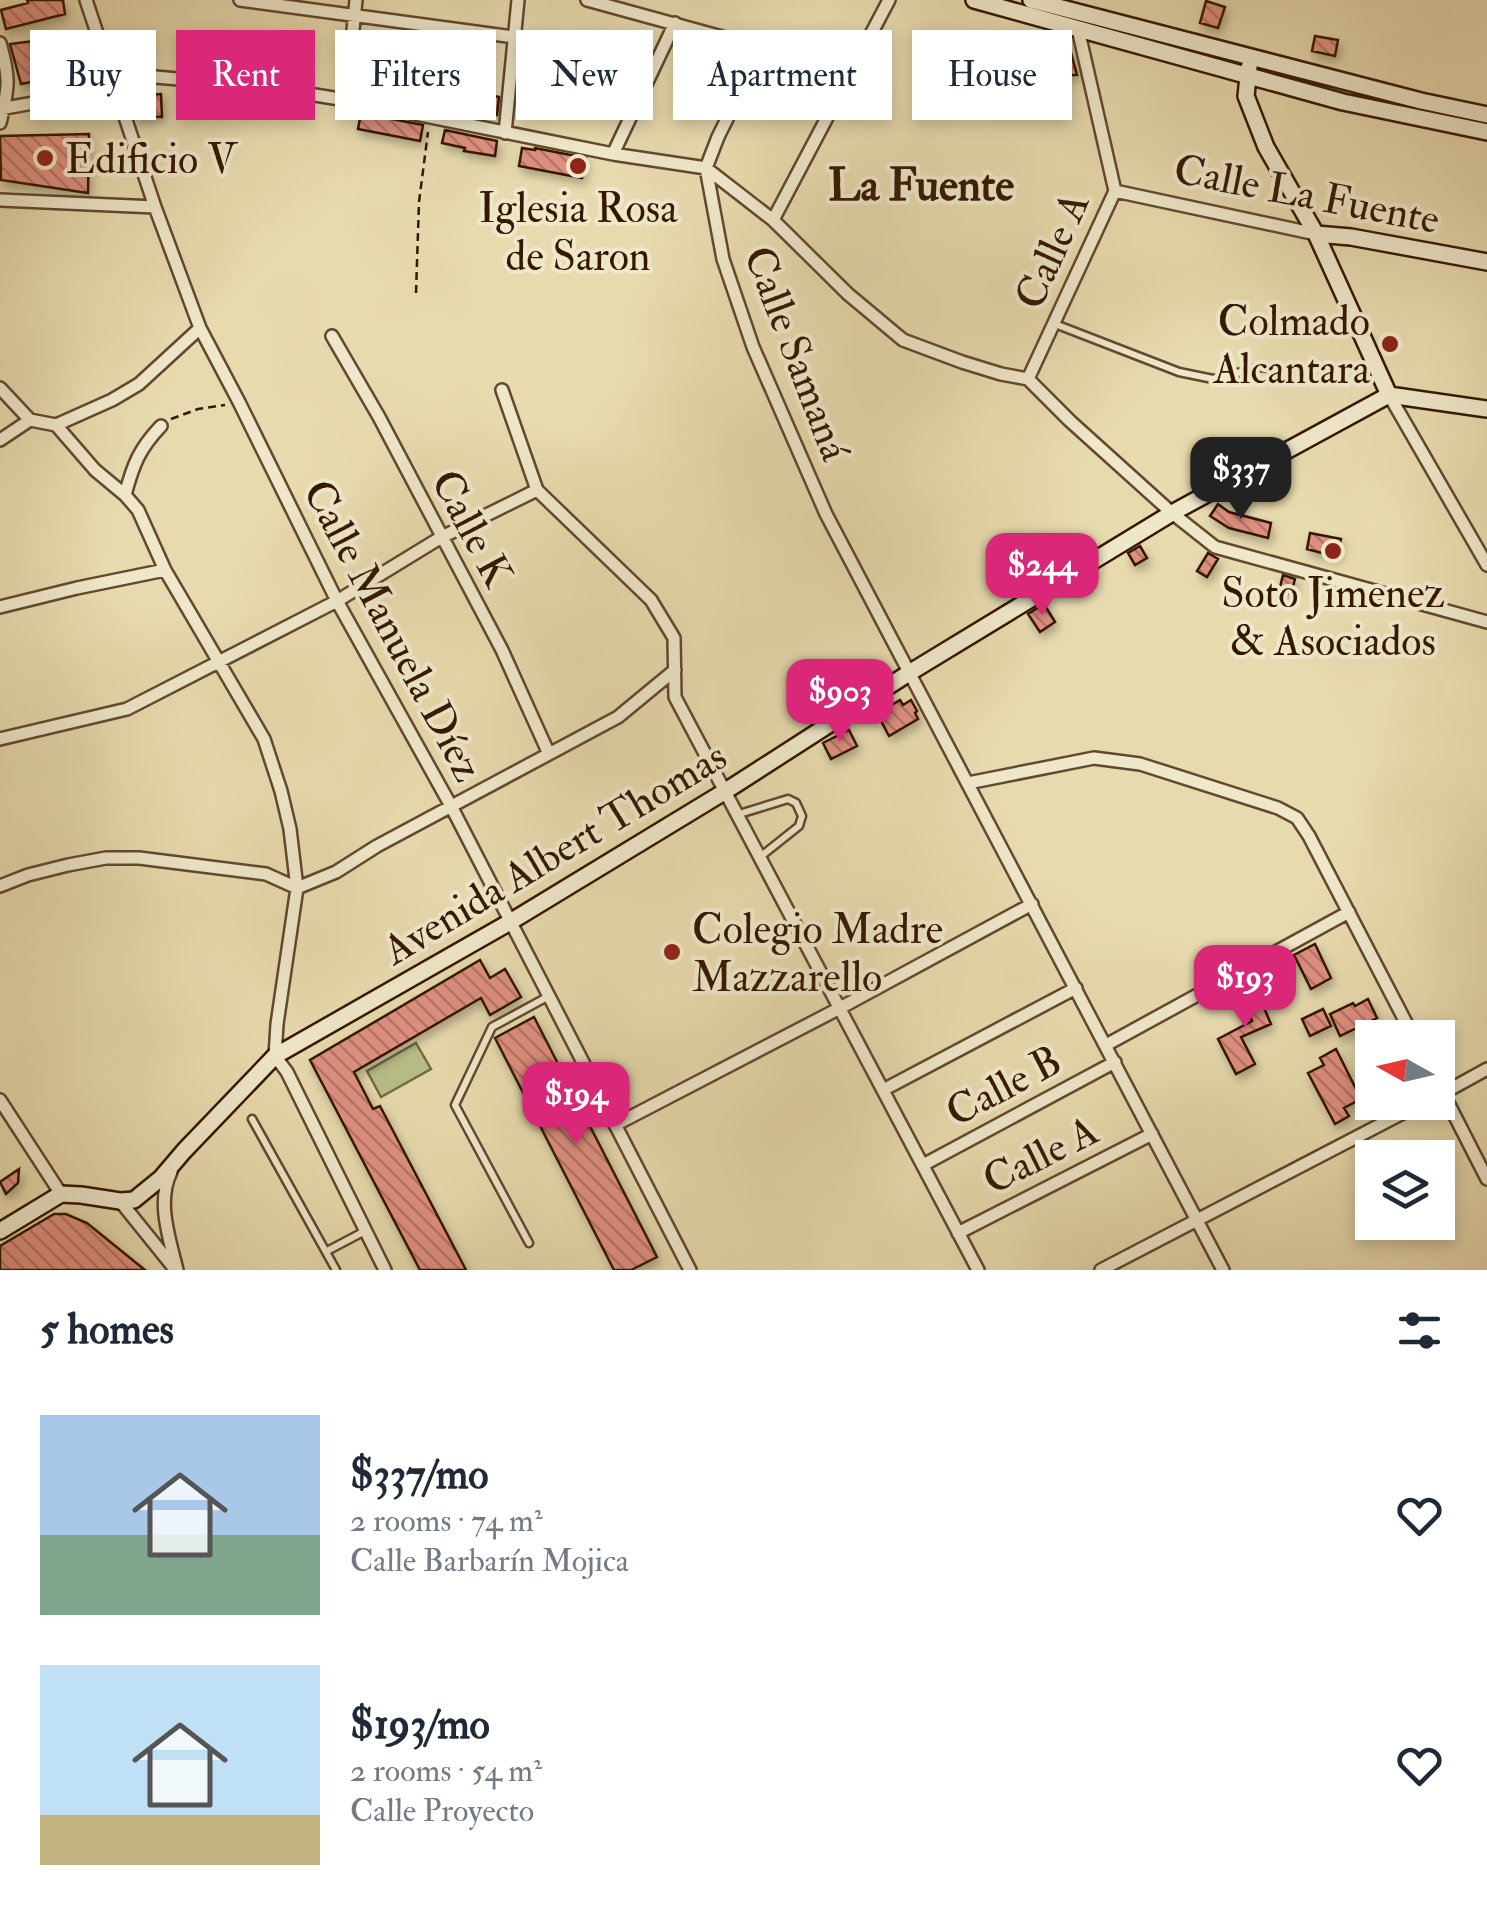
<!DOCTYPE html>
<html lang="en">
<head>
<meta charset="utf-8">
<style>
  :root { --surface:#fff; --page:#f6f6f7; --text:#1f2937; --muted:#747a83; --accent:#db2777 }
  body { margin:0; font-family:"IM FELL Double Pica",serif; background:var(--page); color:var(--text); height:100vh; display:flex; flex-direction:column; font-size:38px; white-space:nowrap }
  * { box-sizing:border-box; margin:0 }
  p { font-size:32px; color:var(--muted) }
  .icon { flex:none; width:55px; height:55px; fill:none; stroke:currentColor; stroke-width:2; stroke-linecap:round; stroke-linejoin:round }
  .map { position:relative; height:1270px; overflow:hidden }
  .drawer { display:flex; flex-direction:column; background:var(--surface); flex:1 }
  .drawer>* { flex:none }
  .hud { position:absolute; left:30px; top:30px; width:1428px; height:90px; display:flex; gap:20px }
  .needle { width:65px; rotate:278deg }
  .buttons { position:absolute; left:1355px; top:1020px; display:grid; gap:20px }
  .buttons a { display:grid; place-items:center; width:100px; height:100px; border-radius:0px; background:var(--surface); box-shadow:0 5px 15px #0003; font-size:50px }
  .price { position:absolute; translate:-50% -85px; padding:0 22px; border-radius:20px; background:var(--accent); color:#fff; font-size:32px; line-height:65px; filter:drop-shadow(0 2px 5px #0008) }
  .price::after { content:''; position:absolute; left:50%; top:60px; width:30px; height:22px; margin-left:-15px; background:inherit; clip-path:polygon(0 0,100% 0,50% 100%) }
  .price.on { background:#222; color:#fff }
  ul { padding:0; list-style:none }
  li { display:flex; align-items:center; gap:30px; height:250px; padding:0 40px }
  li span { display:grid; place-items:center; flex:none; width:280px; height:200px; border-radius:0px; color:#555 }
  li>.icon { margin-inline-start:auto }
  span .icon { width:120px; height:120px; fill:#fffc; stroke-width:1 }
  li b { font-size:42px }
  h2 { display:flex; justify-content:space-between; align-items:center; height:120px; padding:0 40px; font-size:42px }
  .tag { padding:0 35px; border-radius:0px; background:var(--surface); box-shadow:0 5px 15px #0003; font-size:35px; line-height:90px }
  .tag.on { background:var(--accent); color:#fff }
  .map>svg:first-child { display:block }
  .pitch { fill:#b9be88; stroke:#766b46; stroke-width:2.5 }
  .building { fill:url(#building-back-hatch); stroke:#341803; stroke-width:2.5; filter:url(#shadow) }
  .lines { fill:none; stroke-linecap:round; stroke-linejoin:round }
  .service-casing { stroke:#61482e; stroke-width:11 }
  .minor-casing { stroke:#61482e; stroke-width:16 }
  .secondary-casing { stroke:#341803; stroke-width:20 }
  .path { stroke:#341803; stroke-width:2.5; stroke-dasharray:8 5; stroke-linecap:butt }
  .service { stroke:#efe7ca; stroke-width:6 }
  .minor { stroke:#efe7ca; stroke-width:11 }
  .secondary { stroke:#efe7ca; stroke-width:15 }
  .poi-dot { fill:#8f2418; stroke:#efe7ca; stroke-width:4 }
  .labels { text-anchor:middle; stroke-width:8; stroke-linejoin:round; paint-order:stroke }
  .poi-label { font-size:42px; fill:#341803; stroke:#efe7ca; text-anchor:start }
  .street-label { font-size:42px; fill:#341803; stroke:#efe7ca }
  .neighbourhood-label { font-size:45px; font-weight:bold; fill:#341803; stroke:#efe7ca }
</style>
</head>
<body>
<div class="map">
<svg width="1487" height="1270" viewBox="0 0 1487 1270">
  <defs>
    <pattern id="building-back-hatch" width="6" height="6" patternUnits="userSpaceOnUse" patternTransform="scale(2.5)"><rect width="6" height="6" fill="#de9080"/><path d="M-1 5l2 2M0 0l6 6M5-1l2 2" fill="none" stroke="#b57567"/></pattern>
    <filter id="shadow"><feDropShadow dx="3" dy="5.5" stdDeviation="5" flood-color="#0004"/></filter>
  </defs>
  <rect width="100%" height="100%" fill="#e7daae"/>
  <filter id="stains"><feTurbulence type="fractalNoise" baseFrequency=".002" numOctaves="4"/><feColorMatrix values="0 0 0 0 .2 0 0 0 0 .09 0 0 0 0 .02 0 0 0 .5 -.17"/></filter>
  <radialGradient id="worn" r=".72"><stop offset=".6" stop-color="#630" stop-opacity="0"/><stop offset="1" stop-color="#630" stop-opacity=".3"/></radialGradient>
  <path class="pitch" d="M416 1043 431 1069 381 1097 367 1071Z"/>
  <path class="building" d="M27 0H63L65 14 6 29 1 10 28 3Z
    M1206 1 1225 7 1218 28 1200 23Z
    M1036 32 1067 38 1077 75H1059L1055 57 1032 51Z
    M1315 36 1338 40 1335 56 1312 51Z
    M66 37 72 74 21 84 10 44Z
    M161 94 162 117 137 116 131 96Z
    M486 94 499 97 497 115 483 112Z
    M361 113 423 125 420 141 358 129Z
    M445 130 497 141 495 156 464 151 465 148 442 143Z
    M89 134 88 193 1 180 0 136Z
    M522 148 535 150V148L586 158 582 178 519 166Z
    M1218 504 1229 512 1271 523 1268 538 1229 528 1210 516Z
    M1310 533 1341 539 1337 557 1307 549Z
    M1140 546 1147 558 1135 565 1128 553Z
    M1208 553 1218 559 1207 577 1197 571Z
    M1283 575 1295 579 1291 594 1279 591Z
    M1044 604 1055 622 1040 632 1028 614Z
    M900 700 903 705 911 700 917 711 915 713 918 719 889 736 880 719 888 714 885 709Z
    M849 730 857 746 831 759 823 743Z
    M1315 944 1331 978 1311 989 1294 955Z
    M480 960 490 978 505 969 521 997 490 1015 481 998 354 1072 373 1109 380 1106 466 1270H420L310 1060Z
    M1253 982 1271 1024 1241 1037 1255 1064 1236 1074 1218 1039 1252 1021 1238 988Z
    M1368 999 1377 1018 1340 1036 1330 1014 1353 1003 1355 1006Z
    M1323 1009 1331 1026 1310 1036 1302 1019Z
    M534 1017 657 1257 631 1270H614L495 1038Z
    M1336 1049 1361 1099 1344 1108 1349 1116 1335 1124 1308 1073 1324 1065 1320 1058Z
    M19 1169 18 1183 6 1194 0 1182Z
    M54 1214H66L87 1223 145 1270H0V1246Z"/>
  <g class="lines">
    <g class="service-casing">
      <path id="service" d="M1055 324 1179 372 1213 379 1261 367 1293 371
        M736 815 788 799 796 803 802 816 799 826 760 857
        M252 1119 336 1270
        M529 1243 455 1105 492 1027 549 996
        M327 1251 365 1231"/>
    </g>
    <g class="minor-casing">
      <path id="minor" d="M86 0 155 207 200 328 239 402 337 601 451 806 690 1270
        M240 0 514 37
        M587 0 762 48 848 76
        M0 43C10 78 9 87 0 123
        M762 48 718 137 706 168 723 259 753 347 826 514 1223 1270
        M109 73 259 86 346 100 613 154 706 168 773 220 848 294 903 340 962 362 1001 374 1028 379 1070 421 1172 513 1215 547 1487 622
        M346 100 356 0
        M0 109 116 88
        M505 133 518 0
        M613 154 675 23
        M1115 191 1316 234
        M0 200 155 207
        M773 220 889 0
        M332 336 379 417 502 650 549 754
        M1028 379 1115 191 1078 29
        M0 388 30 420 56 425 95 470 125 495 138 510 165 570 264 739 281 791 290 829 297 888 277 1024 275 1056 287 1072 385 1270
        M502 390 537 490 651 600 674 638 675 697 978 1270
        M1389 395 1487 565
        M56 425 112 400 139 384 200 328
        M0 440 30 420
        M125 495C133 465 139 449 161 426
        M0 607 77 588 165 570
        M0 739 127 709 337 601 440 538 537 490
        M968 783 1094 758 1140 764 1278 808 1297 818 1309 836 1414 1038
        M0 886 28 875 68 865 106 858H139L266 874 297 888 336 872 377 846 618 717 675 670
        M1106 1045 1349 912
        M1438 1083 1487 1179
        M883 1090 1076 988
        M1438 1096 1487 1069
        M0 1100 61 1194
        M615 1125 840 1008 1032 904
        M923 1165 1115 1062
        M171 1172C156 1202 170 1240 177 1270
        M120 1201 174 1268
        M958 1233 1152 1134
        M1101 1270 1424 1102"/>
    </g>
    <g class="secondary-casing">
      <path id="secondary" d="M974 0 1343 102 1487 132
        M1031 0 1421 101 1487 115
        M1249 67 1246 96 1266 147 1316 234 1389 395
        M1316 234 1351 237 1487 262
        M0 1231 61 1194 81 1195 120 1201 134 1200 161 1178 184 1151 275 1056 510 922 724 792 909 673 1172 513 1389 395 1487 409"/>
    </g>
    <path class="path" d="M416 293 419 202 428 132
      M171 419 198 409 225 405"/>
    <use href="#service" class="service"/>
    <use href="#minor" class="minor"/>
    <use href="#secondary" class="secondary"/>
  </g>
  <g class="poi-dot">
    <circle cx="45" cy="158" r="10"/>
    <circle cx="578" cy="166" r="10"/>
    <circle cx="1390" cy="344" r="10"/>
    <circle cx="1333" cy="551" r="10"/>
    <circle cx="672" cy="952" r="10"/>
  </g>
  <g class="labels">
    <g class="poi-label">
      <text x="65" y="173">Edificio V</text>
      <text x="578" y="222" text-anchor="middle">Iglesia Rosa<tspan x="578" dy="48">de Saron</tspan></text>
      <text x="1370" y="335" text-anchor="end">Colmado<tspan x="1370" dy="48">Alcantara</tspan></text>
      <text x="1333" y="607" text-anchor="middle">Soto Jimenez<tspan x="1333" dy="48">&amp; Asociados</tspan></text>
      <text x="692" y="943">Colegio Madre<tspan x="692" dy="48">Mazzarello</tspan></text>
    </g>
    <g class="street-label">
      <text transform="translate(1307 193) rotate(11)" y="15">Calle La Fuente</text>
      <text transform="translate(1051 250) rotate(-66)" y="15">Calle A</text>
      <text transform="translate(798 353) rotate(69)" y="15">Calle Samaná</text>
      <text transform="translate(473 528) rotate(62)" y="15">Calle K</text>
      <text transform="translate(394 630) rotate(62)" y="15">Calle Manuela Díez</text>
      <text transform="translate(554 852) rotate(-31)" y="15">Avenida Albert Thomas</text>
      <text transform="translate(1003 1085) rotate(-28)" y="15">Calle B</text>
      <text transform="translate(1040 1154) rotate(-27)" y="15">Calle A</text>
    </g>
    <g class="neighbourhood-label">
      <text x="921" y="200">La Fuente</text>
    </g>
  </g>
  <rect width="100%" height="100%" filter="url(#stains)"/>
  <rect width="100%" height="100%" fill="url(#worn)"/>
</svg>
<div class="buttons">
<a><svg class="needle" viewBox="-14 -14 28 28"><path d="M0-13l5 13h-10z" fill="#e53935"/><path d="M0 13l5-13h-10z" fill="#747a83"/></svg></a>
<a><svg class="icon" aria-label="layers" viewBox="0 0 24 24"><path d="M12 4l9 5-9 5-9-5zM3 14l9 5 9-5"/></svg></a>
</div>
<b class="price on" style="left:1241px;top:522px">$337</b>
<b class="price" style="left:1042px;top:618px">$244</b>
<b class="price" style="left:840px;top:744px">$903</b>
<b class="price" style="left:1245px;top:1030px">$193</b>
<b class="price" style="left:576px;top:1147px">$194</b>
<div class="hud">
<a class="tag">Buy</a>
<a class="tag on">Rent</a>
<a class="tag">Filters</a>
<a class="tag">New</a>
<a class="tag">Apartment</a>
<a class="tag">House</a>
</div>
</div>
<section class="drawer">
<h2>5 homes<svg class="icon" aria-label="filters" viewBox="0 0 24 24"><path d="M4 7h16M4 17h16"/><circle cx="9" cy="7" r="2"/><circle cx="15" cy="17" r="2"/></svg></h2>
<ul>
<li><span style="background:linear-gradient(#a9c7e8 60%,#7fa58c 0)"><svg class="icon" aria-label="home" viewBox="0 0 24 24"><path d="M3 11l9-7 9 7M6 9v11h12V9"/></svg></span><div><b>$337/mo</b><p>2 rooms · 74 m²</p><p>Calle Barbarín Mojica</p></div><svg class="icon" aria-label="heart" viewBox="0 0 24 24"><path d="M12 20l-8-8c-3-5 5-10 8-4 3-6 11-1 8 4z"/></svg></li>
<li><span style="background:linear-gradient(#bfe0f5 75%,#c2b280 0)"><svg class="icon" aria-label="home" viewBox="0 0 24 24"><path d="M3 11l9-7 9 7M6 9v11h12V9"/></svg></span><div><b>$193/mo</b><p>2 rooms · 54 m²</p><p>Calle Proyecto</p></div><svg class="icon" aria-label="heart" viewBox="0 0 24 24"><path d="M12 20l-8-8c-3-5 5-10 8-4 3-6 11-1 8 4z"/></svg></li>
</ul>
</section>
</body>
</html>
